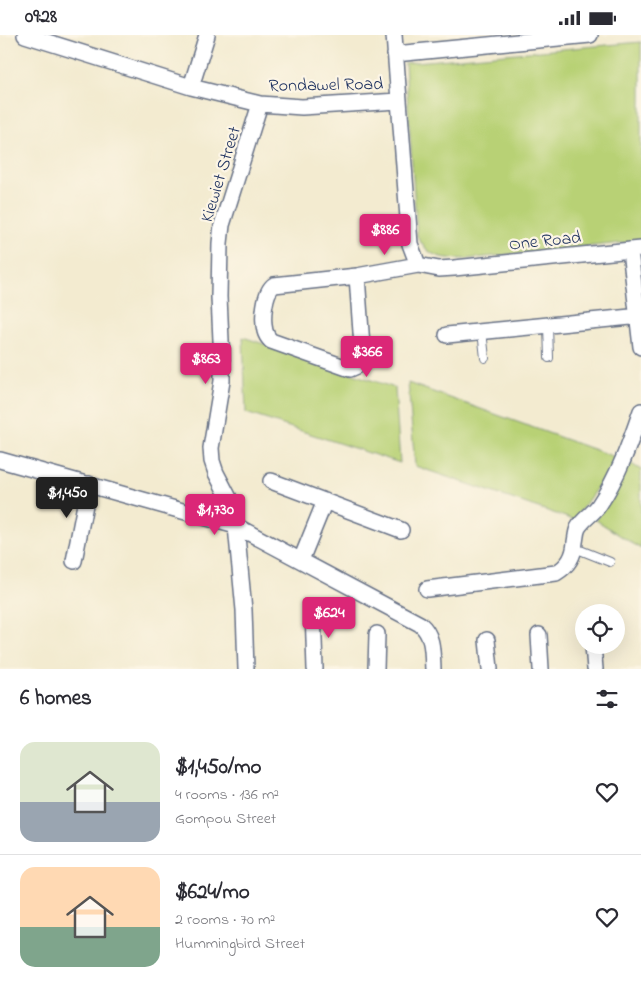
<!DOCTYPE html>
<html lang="en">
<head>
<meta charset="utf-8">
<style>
  :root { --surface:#fff; --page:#f2f2f3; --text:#2b2b33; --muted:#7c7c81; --line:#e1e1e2; --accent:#db2777 }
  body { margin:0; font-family:"Indie Flower",sans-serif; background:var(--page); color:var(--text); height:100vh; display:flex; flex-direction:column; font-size:19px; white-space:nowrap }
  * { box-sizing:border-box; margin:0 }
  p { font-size:16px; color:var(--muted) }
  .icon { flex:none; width:28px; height:28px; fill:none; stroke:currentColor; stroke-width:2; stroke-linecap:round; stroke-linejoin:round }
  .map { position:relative; height:634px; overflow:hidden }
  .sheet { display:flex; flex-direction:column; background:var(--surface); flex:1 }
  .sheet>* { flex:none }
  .controls { position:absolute; left:575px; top:569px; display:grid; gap:10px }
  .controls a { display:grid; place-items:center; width:50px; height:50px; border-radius:50%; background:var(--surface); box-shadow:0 5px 20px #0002; font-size:25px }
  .price { position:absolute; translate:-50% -42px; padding:0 11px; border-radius:5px; background:var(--accent); color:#fff; font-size:16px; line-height:32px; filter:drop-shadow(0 1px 2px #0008) }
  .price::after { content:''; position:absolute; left:50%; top:30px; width:15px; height:11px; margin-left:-8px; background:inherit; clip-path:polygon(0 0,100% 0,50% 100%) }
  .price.current { background:#222; color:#fff }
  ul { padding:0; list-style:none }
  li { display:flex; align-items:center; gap:15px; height:125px; padding:0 20px }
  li+li { border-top:1px solid var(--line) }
  li span { display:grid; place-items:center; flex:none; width:140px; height:100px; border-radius:15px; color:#555 }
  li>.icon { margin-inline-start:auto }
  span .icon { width:60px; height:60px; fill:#fffc; stroke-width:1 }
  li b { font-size:21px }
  h2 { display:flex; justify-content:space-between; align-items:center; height:60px; padding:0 20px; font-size:21px }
  .status { display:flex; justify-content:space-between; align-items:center; height:35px; padding:0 25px; background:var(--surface); direction:ltr }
  .status svg { height:14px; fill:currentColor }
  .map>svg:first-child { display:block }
  .green { fill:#b8d175; stroke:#6a806a }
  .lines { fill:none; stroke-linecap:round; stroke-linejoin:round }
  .lane-casing { stroke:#677186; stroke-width:10 }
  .street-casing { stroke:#677186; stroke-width:18 }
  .lane { stroke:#fff; stroke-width:8 }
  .street { stroke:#fff; stroke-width:15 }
  .labels { text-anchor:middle; stroke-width:4.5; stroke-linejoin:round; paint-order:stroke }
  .street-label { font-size:18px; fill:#1b2f5e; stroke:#fcf5e5 }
</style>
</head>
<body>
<div class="status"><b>09:28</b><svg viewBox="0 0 49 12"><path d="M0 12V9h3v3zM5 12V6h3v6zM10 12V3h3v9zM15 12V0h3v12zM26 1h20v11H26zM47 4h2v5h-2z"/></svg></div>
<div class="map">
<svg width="641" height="634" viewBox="0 0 641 634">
  <rect width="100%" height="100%" fill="#fcf5e5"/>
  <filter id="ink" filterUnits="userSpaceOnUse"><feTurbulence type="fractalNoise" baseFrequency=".02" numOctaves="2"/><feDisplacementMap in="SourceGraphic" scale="10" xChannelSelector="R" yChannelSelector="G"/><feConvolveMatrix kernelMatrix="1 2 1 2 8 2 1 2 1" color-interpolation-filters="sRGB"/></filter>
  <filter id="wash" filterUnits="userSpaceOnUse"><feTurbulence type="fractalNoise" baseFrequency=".0096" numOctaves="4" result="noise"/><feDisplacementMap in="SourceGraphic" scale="20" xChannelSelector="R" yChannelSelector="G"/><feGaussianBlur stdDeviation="1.12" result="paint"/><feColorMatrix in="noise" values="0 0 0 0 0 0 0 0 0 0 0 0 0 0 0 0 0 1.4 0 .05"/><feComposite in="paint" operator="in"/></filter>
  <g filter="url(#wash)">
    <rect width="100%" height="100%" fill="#f3ebd0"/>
    <path class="green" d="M641 7V206L466 224C441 223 430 224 417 201L405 28Z
      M243 302 395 353 400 428 246 378Z
      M408 348 618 423 574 485 415 431Z
      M630 428 641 435V514L596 485Z"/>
  </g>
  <g filter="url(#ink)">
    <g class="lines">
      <g class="lane-casing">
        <path id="lane" d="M548 290 549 323
          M482 296 485 323
          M575 513 610 527"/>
      </g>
      <g class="street-casing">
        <path id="street" d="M25 0 191 52 260 69 302 72 398 66
          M394 0 410 209 418 230 439 234 454 233 641 214
          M395 19 590 0
          M191 52 207 0
          M630 215 641 312
          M357 241 363 325 357 331 350 334 271 306C268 303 266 300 265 296 262 284 264 257 274 250L357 241 418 230
          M447 300 641 281
          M0 425 236 491 420 589C434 601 432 618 433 634
          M271 446 401 495
          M301 525 325 466
          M74 526 89 449
          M427 554 556 538C568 531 574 522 575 507 576 502 576 497 578 493 583 484 593 479 599 470 618 442 630 408 641 376
          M313 575 315 634
          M539 600 541 634
          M487 605 490 634
          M593 610 595 634
          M246 634 244 575 236 491 229 463 216 438 212 426 211 413 222 346V327L219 262 220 208 222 190 260 69
          M376 634 377 599"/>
      </g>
      <use href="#lane" class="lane"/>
      <use href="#street" class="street"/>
    </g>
  </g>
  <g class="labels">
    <g class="street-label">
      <text transform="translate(326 49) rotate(-1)" y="6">Rondawel Road</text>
      <text transform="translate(220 139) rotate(-73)" y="6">Kiewiet Street</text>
      <text transform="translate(545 205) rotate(-6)" y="6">One Road</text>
    </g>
  </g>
</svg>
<div class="controls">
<a><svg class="icon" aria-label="locate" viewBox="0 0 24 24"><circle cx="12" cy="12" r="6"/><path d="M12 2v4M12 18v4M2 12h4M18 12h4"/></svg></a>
</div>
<b class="price" style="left:385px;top:221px">$886</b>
<b class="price" style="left:367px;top:343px">$366</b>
<b class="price" style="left:206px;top:350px">$863</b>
<b class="price current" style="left:67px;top:484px">$1,450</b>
<b class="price" style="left:215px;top:501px">$1,730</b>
<b class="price" style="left:329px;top:604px">$624</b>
</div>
<section class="sheet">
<h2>6 homes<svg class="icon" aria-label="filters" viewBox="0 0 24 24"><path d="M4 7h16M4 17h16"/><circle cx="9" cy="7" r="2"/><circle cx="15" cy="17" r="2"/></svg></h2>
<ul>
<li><span style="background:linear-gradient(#dfe7d0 60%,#9aa5b1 0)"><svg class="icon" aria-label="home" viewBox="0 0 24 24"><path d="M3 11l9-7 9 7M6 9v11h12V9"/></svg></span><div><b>$1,450/mo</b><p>4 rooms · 136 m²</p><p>Gompou Street</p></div><svg class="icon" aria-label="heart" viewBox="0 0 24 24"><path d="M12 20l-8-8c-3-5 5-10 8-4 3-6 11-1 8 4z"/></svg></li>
<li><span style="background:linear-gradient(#ffd9b3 60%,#7fa58c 0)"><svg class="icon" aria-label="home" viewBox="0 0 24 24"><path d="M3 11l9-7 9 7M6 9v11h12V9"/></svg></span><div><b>$624/mo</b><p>2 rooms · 70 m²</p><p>Hummingbird Street</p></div><svg class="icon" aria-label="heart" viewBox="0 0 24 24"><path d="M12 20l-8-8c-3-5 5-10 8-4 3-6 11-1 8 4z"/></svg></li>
</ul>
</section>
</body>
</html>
